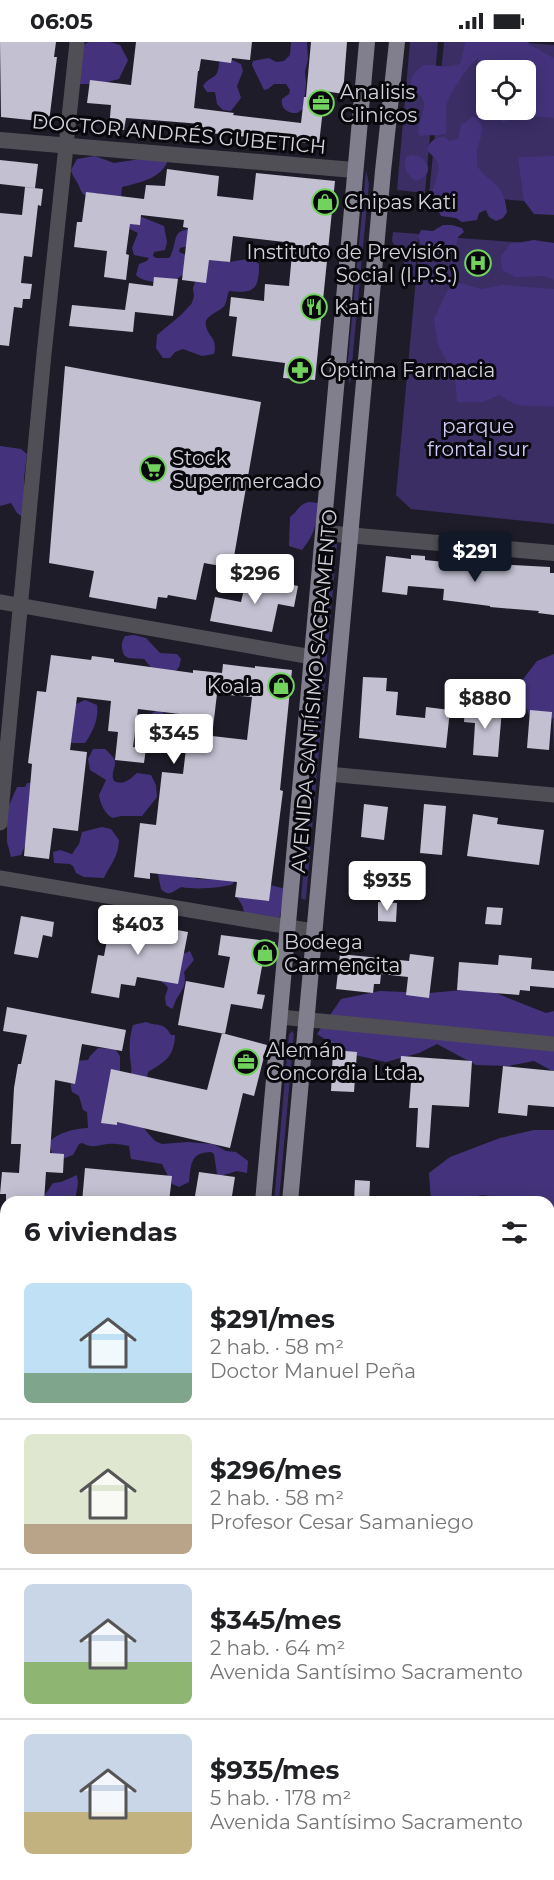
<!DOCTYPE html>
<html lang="es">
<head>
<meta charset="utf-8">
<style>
  :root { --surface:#fff; --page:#f2f2f2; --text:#202124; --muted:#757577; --line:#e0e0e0; --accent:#111827 }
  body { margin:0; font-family:Montserrat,sans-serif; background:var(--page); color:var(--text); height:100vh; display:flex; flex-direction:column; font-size:22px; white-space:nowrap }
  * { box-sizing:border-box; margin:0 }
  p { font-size:20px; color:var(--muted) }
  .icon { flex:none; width:33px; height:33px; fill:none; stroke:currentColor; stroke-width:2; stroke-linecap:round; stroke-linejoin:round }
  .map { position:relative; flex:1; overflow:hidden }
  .panel { position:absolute; left:0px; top:1154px; width:555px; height:686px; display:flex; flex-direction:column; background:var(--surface); border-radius:18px 18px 0 0; box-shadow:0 3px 15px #0003 }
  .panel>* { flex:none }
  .tools { position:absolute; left:476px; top:18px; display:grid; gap:12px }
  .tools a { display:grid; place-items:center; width:60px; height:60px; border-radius:9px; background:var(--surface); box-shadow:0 3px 15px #0003; font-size:30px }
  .price { position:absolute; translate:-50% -51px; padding:0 14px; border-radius:6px; background:#fff; color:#222; font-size:20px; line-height:39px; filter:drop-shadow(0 2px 3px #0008) }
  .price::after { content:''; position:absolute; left:50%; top:36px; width:18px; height:14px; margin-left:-9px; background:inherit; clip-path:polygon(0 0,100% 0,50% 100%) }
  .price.active { background:var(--accent); color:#fff }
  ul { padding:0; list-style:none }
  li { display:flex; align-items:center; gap:18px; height:150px; padding:0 24px }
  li+li { border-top:2px solid var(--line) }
  li span { display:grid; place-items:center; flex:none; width:168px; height:120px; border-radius:9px; color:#555 }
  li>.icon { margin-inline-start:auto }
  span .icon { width:72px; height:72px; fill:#fffc; stroke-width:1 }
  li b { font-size:26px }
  h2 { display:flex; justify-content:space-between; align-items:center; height:72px; padding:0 24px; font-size:26px }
  .status { display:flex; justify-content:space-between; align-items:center; height:42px; padding:0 30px; background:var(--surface); direction:ltr }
  .status svg { height:16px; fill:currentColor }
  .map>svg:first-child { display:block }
  .green { fill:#3a2e65; fill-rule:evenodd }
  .forest { fill:#44337c; fill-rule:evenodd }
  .building { fill:#c2c0d1; fill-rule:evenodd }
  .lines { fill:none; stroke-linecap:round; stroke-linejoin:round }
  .pedestrian { stroke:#4f4f55; stroke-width:10 }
  .minor { stroke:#4f4f55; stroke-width:15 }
  .tertiary { stroke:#4f4f55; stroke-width:16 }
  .primary { stroke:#817f8d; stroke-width:16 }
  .labels { text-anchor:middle; stroke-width:6; stroke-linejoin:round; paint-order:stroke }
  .poi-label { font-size:20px; fill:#d4d3dc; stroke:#08070c; text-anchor:start }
  .street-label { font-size:20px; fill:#d4d3dc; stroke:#08070c }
  .park-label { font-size:20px; fill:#cfcaf5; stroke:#08070c }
</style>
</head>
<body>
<div class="status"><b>06:05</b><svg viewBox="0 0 49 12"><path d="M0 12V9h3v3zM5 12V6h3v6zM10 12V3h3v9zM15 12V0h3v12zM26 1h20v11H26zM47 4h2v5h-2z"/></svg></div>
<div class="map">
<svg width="554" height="1838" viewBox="0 0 554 1838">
  <rect width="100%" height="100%" fill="#1e1c28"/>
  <path class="green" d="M410 0H438L425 151 397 148Z
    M444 0H513L554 3V161L429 152ZM486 28H525V68H486Z
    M366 128 369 142 350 343 347 328Z
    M393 190 419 192 414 240 392 199Z
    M420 193 554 203V482L411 467 396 453Z
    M336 501 337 503 306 857 304 858 301 856 332 502Z
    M292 989 294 992 279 1159H274L289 992Z
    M549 1262 554 1263V1537L549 1534Z"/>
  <path class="forest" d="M88 0H110L120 3 128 18 119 37 99 42H80L68 15Z
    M291 0H307L308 17 305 30 306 42 303 67 297 71C288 72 280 66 282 57L289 52 290 48 286 42H274L268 47 264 48 252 23 253 19 269 16 276 20 284 19 290 13Z
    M465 0H529L528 2 554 16V76L521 73 503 80 483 65 477 43C483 31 485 33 480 19L477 17C468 23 446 57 446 66 446 75 447 82 446 91 439 95 427 92 419 94 415 83 431 62 420 53 418 51 414 50 411 48 408 37 414 29 424 23 437 22 449 28 461 21ZM486 28H525V68H486Z
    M230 17 241 22 243 29 237 44 241 56 231 69 223 68 217 62 215 50H207L203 44C211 32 218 39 219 21L221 18Z
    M473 74C488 83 480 95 477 109 477 114 477 119 477 124 492 144 504 140 507 170L503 176 496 179 489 175 486 168 479 171 477 178 462 180 456 176 441 174 431 154C433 145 442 126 437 119 433 113 430 113 427 107 431 98 435 96 444 95L449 99 458 97 461 83Z
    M412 113C430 114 435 134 416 139 407 133 403 125 406 115Z
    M95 114 114 121 140 117H168C164 136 138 141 122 145L121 156H105L98 151C83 154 84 156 78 142 76 137 72 134 71 128L77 117Z
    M554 114V173L534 172 524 159 518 115Z
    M142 175 164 184 167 200 165 208 154 210 153 214 156 216H169C175 209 174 192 180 190 185 187 190 187 194 185L188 204 180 206 179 210 186 213 187 229C183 232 179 236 175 238 165 242 143 241 136 233L139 222 147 219 149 216 134 213 132 206 138 191 130 187 129 183 133 176Z
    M443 183H452L462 186 464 190 458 195 455 207 446 211C438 207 430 209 422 205L418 195 421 188 433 189Z
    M534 198 554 201V238L544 234 515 235 502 228 501 214 510 202Z
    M215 214 226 220C238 220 248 213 259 222 259 247 255 252 229 249 227 253 227 258 225 263 221 270 203 273 206 284 208 295 218 296 214 312L202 314 183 307 175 310 170 316H163L156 306 157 293 181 273 192 261 194 254 193 246 202 220Z
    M452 239 482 247 502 243 554 247V365C529 361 524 370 499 353L483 360H457L455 334 438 303 434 277Z
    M0 404 21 407 27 412 24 436V476L17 471 11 461 0 464Z
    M309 460 318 461C318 481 314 493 302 508L289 504 290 475C297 470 299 462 309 460Z
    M134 593 146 596 160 611 177 612 181 617 179 625 174 631 154 629 144 617 128 616 124 613C121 606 121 600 125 594Z
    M554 612V715L553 676 533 682 517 645 537 619Z
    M85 658 97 663C99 676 93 690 85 701H70L74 663Z
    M162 666 164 674 168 675 175 671 187 669 192 696 184 697 159 709 152 705 149 707 141 706C123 690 146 673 162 666Z
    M93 707H105C108 710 114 715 115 719 116 727 110 731 114 739 124 744 130 737 137 731L151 733 156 743 157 755 142 774H121L113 776C105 773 100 761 99 753L106 738 90 728 88 717Z
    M27 741H33L31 790 21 813 11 815 7 800V768L17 745H25Z
    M102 785 111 787 119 798C118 816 111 821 104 836L84 835 76 831 73 824 70 822 54 821 53 810 60 808 72 812 79 802 82 790Z
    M158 832 189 833 197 837 234 838 233 842C223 846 193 848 182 845 174 848 169 856 161 847Z
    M270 843 286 847 279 878 245 877 243 865 237 855Z
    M190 909 194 918 184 930C187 945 182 947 176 958 174 961 174 965 172 967L166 963 165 955 168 946 166 943 159 938 178 914Z
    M483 946 546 971 554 969V1030L534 1019 508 1024 476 1023 437 1002 419 1011 386 1020 346 1011 317 992 341 957 380 949 430 951Z
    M146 980C158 985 163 979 171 993H175C174 1015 166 1019 148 1030L140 1082 155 1099 162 1102 187 1100 213 1102 226 1109 236 1110 248 1119 247 1131 237 1129 220 1134 217 1132 214 1112 211 1110C189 1110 191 1125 189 1140L179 1145 172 1142 162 1122 131 1117 129 1104C124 1103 114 1101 108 1102 97 1103 93 1107 82 1101L79 1102 73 1113 62 1117 52 1111 49 1100C57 1091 76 1086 88 1086L87 1070 83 1068 79 1054 72 1050C69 1039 72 1030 75 1019L88 1018 90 1014 98 1006 115 1007 120 1014V1030L130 1034C133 1027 130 1021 130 1014 129 1004 130 992 133 983Z
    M534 1088H554V1172L549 1177V1160L506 1159 507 1156 482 1153 454 1159H431L429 1131 450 1115 500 1096Z
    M77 1133 78 1141 75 1159 40 1160 53 1141 61 1140Z"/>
  <path class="building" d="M0 0H56L54 15H57L49 80 1 75Z
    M136 0H252L250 18 232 16 231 21 201 17 199 29H198L194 66 234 71 233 73 301 81 304 55H306L311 0H347L343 52 325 49 319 102 200 90 201 82 152 78 126 76 124 88 109 87 111 63 87 61 90 38 131 43Z
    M0 118 38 122 35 146 0 142Z
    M167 127 219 134 217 154 253 158 256 131 335 139 315 338 283 336 285 321 232 314 237 275 229 274 231 255 264 259 265 242 289 244 293 201 233 194 230 220 209 218 206 241 182 238 188 186 183 185 184 178 141 173 140 183 130 182 126 212 129 213 126 238 104 235 107 209 74 205 77 180H82L86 150 144 157 146 143 165 144Z
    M25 145 43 147 41 164 38 163 32 215 24 214 21 241 32 242 30 257H23L22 266 14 265 9 304 0 303V171L22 173Z
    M154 235 178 237 173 274 135 270 133 290 69 284 72 263 125 268 129 241 153 244Z
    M65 324 261 360 232 526 204 521 196 558 168 553 167 556 158 555 156 567 89 555 94 529 49 521Z
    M411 513 425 514V518L493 525V522L550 525V531H554V573L538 571 539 569 490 565V564L443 558 444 547 408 544 407 553 382 550 386 514 411 517Z
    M247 534 298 544 294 565 278 562 272 590 210 579 215 555 241 560Z
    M51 613 91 618 92 614 114 617V620L193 631V628L222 631 223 622 255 626V624L292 628 280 748 283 749 269 859 235 855 237 840 150 831V837L134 835 140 781 156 783 162 730 183 732 189 681 187 680 188 673 138 667 133 705 146 706 144 721 115 718 118 690 108 689 111 659 77 655 70 708 87 710 78 789 53 786 49 817 24 814 32 722 28 721 37 649 46 650ZM217 652 252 655 247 698 212 694Z
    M363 635 387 636 386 649 398 650 396 673 425 676 426 665 450 668 446 706 359 696Z
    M465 664 502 667 498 715 473 713 475 681 464 680Z
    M530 668 552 670 549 708 527 706Z
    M364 762 388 765 384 798 361 795Z
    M424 762 446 764 442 813 420 811Z
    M473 772 498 776 497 782 544 788 539 823 467 814Z
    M378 860 397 861 396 880 378 879Z
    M487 865 503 866 501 883 485 882Z
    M112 871 135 875 134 880 188 890 178 942 137 935 135 944 121 942 119 956 91 951 98 913 104 914Z
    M21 874 54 880 52 895 43 893 38 916 14 912Z
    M221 893 275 900 272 920 263 919 257 952 265 953 262 967 231 962 225 992 178 983 186 939 224 946 230 915 218 913Z
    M340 912 409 919 410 912 434 915 429 956 406 953 408 935 381 932 380 942H374L373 951 336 947Z
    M499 913 532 916 531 927 554 929V946L530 944V949L520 948 519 953 457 948 459 920 498 923Z
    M7 965 126 988 122 1009 82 1002 75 1042 55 1038 50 1111 64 1112 63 1131 46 1130 44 1160H6V1152H0L2 1130 19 1131 21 1102H11L14 1046 18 1022H21L27 993 3 989Z
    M222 991 267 1003 254 1054 243 1051 230 1106 117 1080V1083L101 1081 111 1027 207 1048Z
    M333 1008 357 1010 354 1050 331 1049Z
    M401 1014 472 1019 469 1065 432 1063 429 1106 416 1105 418 1066H409L411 1040 399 1039Z
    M503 1024 554 1029V1065L528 1063 527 1074 498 1071Z
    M85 1126 172 1134 169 1160H82Z
    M199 1130 235 1135 231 1160H194Z
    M355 1138 370 1139 369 1160H354Z"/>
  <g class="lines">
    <path class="pedestrian" d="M0 1584H6"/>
    <path class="minor" d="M0 560 312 615
      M328 732 554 753
      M0 781 44 312 77 0
      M0 836 313 889
      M280 975 554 1002
      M549 1249H554
      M549 1684 554 1635
      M549 1762 554 1763
      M536 1838V1833"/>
    <path class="tertiary" d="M0 98 354 128
      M324 491 554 511"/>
    <path class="primary" d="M263 1160 367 0
      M290 1160 383 129 397 0
      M202 1838 203 1833
      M230 1838V1833"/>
  </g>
  <defs>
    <g id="office-ring" transform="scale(1.35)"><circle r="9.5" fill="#08070c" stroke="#71d35e" stroke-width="1.5"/><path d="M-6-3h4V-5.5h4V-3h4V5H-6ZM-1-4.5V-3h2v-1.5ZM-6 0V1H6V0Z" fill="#71d35e"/></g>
    <g id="shop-ring" transform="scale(1.35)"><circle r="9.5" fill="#08070c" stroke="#71d35e" stroke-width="1.5"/><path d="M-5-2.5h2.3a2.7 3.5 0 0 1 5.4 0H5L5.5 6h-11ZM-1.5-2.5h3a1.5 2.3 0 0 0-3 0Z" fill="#71d35e"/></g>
    <g id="hospital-ring" transform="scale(1.35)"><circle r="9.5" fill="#08070c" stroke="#71d35e" stroke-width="1.5"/><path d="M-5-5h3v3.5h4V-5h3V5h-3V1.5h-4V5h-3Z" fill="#71d35e"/></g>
    <g id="restaurant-ring" transform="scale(1.35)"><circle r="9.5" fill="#08070c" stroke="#71d35e" stroke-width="1.5"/><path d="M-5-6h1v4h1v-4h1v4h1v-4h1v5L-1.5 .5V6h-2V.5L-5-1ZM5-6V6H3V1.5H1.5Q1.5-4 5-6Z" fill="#71d35e"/></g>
    <g id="pharmacy-ring" transform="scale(1.35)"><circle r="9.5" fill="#08070c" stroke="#71d35e" stroke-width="1.5"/><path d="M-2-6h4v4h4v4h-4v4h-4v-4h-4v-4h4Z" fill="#71d35e"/></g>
    <g id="supermarket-ring" transform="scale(1.35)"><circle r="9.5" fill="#08070c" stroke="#71d35e" stroke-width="1.5"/><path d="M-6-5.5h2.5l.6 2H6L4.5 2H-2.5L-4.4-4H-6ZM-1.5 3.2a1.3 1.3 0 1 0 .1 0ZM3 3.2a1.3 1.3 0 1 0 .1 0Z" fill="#71d35e"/></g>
  </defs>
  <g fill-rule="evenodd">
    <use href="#office-ring" x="321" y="61"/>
    <use href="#shop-ring" x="325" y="160"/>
    <use href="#hospital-ring" x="478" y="221"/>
    <use href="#restaurant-ring" x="314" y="265"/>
    <use href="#pharmacy-ring" x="300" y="328"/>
    <use href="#supermarket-ring" x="153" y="427"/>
    <use href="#shop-ring" x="281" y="644"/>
    <use href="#shop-ring" x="265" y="911"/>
    <use href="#office-ring" x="246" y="1020"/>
  </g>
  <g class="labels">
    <g class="poi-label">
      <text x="340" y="57">Analisis<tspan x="340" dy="23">Clinicos</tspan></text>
      <text x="344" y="167">Chipas Kati</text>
      <text x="458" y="217" text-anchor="end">Instituto de Previsión<tspan x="458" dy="23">Social (I.P.S.)</tspan></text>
      <text x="334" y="272">Kati</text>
      <text x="320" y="335">Óptima Farmacia</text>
      <text x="172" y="423">Stock<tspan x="172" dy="23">Supermercado</tspan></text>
      <text x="262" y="651" text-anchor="end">Koala</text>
      <text x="284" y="907">Bodega<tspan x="284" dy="23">Carmencita</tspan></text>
      <text x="266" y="1015">Alemán<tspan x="266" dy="23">Concordia Ltda.</tspan></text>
    </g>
    <g class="street-label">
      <text transform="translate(179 92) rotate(5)" y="7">DOCTOR ANDRÉS GUBETICH</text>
      <text transform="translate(314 649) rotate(-85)" y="7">AVENIDA SANTÍSIMO SACRAMENTO</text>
    </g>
    <g class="park-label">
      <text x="478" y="391">parque<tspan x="478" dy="23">frontal sur</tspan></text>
    </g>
  </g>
</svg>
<div class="tools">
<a><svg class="icon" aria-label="locate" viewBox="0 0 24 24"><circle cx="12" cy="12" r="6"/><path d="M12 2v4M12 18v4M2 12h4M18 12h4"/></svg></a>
</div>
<b class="price active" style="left:475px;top:541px">$291</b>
<b class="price" style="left:255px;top:563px">$296</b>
<b class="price" style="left:485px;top:688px">$880</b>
<b class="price" style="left:174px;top:723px">$345</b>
<b class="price" style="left:387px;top:870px">$935</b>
<b class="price" style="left:138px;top:914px">$403</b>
<section class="panel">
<h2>6 viviendas<svg class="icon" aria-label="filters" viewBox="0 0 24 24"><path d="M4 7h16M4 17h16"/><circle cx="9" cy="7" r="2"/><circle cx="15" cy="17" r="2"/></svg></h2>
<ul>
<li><span style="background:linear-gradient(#bfe0f5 75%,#7fa58c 0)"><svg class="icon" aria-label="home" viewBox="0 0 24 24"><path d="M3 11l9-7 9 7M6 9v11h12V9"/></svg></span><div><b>$291/mes</b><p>2 hab. · 58 m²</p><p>Doctor Manuel Peña</p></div></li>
<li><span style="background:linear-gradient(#dfe7d0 75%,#b9a48a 0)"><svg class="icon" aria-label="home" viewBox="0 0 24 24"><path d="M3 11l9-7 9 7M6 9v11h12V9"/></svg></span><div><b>$296/mes</b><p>2 hab. · 58 m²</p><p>Profesor Cesar Samaniego</p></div></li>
<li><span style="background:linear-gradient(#c9d6e8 65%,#8fb573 0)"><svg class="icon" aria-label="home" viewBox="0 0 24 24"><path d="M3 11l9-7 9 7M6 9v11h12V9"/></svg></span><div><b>$345/mes</b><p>2 hab. · 64 m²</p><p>Avenida Santísimo Sacramento</p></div></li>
<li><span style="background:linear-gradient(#c9d6e8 65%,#c2b280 0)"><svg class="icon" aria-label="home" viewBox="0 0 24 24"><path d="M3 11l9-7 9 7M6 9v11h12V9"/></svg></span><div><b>$935/mes</b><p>5 hab. · 178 m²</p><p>Avenida Santísimo Sacramento</p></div></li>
</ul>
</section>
</div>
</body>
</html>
